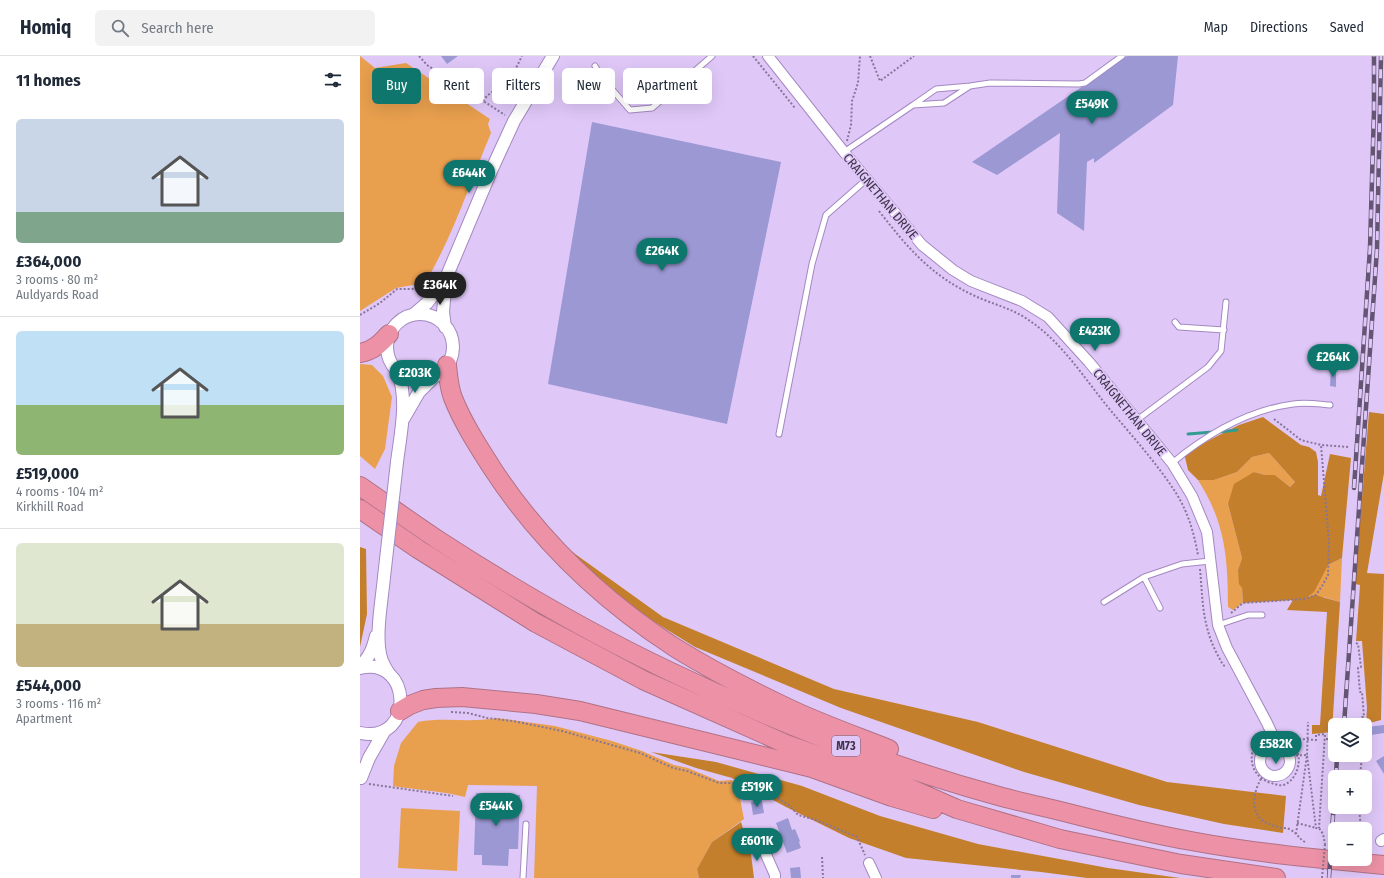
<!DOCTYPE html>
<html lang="en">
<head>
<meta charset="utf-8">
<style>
  :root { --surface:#fff; --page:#f2f2f3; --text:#1f2937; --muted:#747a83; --line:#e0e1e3; --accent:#0f766e }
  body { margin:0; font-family:"Fira Sans Condensed",sans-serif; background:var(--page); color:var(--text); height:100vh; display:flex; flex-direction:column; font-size:15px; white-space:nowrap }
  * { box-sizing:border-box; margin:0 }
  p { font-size:13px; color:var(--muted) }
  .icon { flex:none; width:22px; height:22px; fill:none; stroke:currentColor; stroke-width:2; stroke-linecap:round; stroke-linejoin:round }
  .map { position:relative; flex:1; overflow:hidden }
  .details { display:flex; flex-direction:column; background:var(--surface); width:360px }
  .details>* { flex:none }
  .top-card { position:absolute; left:12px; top:12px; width:380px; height:36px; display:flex; gap:8px }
  .buttons { position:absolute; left:968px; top:662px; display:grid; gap:8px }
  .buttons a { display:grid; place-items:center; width:44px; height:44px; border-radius:6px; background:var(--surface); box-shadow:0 4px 16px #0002; font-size:20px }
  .price { position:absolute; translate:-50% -34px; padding:0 9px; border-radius:14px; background:var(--accent); color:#fff; font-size:13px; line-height:26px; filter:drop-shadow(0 1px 2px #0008) }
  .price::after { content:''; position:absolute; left:50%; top:24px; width:12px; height:9px; margin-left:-6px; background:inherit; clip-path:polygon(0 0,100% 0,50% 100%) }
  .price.current { background:#222; color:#fff }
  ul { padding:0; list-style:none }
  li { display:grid; align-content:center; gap:8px; height:212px; padding:0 16px }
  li+li { border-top:1px solid var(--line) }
  li span { display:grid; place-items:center; height:124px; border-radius:6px; color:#555 }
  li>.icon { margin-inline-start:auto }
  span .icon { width:72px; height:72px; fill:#fffc; stroke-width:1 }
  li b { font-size:17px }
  h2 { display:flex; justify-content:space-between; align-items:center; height:48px; padding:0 16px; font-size:17px }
  .chip { padding:0 14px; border-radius:6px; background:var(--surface); box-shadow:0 4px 16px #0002; font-size:14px; line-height:36px }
  .chip.current { background:var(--accent); color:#fff }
  header { display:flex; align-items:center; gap:24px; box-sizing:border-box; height:56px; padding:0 20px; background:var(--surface); border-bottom:1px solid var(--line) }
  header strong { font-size:19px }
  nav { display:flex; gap:22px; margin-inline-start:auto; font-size:14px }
  .search { width:280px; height:36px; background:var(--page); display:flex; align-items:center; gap:10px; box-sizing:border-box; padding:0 14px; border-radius:6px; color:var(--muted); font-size:15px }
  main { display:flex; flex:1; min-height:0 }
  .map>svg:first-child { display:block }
  .green { fill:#e89f4e }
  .forest { fill:#c47f2c }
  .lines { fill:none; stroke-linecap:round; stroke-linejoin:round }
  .stream { stroke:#329c92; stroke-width:3 }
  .building { fill:#9b98d4 }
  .service-casing { stroke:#a488c1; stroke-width:7 }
  .minor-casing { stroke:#a488c1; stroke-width:12 }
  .tertiary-casing { stroke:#a488c1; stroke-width:14 }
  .motorway-casing { stroke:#b07186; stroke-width:20 }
  .path { stroke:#877699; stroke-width:2; stroke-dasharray:2 2; stroke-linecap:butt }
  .service { stroke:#fff; stroke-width:5 }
  .minor { stroke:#fff; stroke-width:10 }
  .tertiary { stroke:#fff; stroke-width:12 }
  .motorway { stroke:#ed92a6; stroke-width:18 }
  .rail-casing { stroke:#645573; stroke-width:4.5 }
  .rail { stroke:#dfc8f8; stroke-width:3; stroke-dasharray:9; stroke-linecap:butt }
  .tertiary-bridge-casing { stroke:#a488c1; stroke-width:14; stroke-linecap:butt }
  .path-bridge { stroke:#877699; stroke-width:2; stroke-dasharray:2 2; stroke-linecap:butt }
  .tertiary-bridge { stroke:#fff; stroke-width:12 }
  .labels { text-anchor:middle; stroke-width:3.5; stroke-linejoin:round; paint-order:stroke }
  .shield { fill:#dfc8f8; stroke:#6f607f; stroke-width:1 }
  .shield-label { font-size:12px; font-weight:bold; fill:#3f334b }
  .street-label { font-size:13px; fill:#3f334b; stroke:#dfc8f8 }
</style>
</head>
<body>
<header>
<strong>Homiq</strong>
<div class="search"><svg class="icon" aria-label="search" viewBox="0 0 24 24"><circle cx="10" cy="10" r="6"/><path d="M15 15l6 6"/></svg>Search here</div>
<nav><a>Map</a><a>Directions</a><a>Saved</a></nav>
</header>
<main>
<section class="details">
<h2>11 homes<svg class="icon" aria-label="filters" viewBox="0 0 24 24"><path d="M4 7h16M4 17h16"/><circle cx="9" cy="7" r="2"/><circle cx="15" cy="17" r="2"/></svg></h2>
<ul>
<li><span style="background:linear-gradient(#c9d6e8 75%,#7fa58c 0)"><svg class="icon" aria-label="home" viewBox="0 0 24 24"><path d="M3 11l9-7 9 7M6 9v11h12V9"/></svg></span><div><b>£364,000</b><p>3 rooms · 80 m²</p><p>Auldyards Road</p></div></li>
<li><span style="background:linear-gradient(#bfe0f5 60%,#8fb573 0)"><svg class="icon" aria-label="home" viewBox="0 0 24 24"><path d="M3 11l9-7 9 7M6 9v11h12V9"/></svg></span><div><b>£519,000</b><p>4 rooms · 104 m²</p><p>Kirkhill Road</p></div></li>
<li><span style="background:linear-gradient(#dfe7d0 65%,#c2b280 0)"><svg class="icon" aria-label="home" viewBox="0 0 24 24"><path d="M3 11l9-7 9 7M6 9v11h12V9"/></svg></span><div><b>£544,000</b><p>3 rooms · 116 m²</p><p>Apartment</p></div></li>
</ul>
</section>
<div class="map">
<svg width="1024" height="822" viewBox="0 0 1024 822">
  <rect width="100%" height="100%" fill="#dfc8f8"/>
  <path class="green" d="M0 0 15 12 46 7 130 63 128 68 131 77C110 127 93 180 65 227L36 232 0 255Z
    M0 308 12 309 23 320 32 341 25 393 15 413 0 400Z
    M909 397 935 426 930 431 915 419H905L894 416 868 448 882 502 878 514 882 532 883 547 873 554 868 551C868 502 865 466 838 424H854L877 416 892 401Z
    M982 502 980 546 964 541 944 543 968 509Z
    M137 662 195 670 252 685 282 695 314 709 328 712 359 725 371 724 377 727 384 763 352 786 337 813 339 822H174L177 730 108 729 105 741C82 735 57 734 33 730L34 710 41 687 58 666C84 661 110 667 137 662Z
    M41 752 100 755 97 815 38 812Z"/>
  <path class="forest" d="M1009 356 1024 358V417L1007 517 1024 518 1021 664 1006 668 1007 652 1002 585H996L1000 529 995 528Z
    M903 361 941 389 949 391 956 396 958 406V439L961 440 970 398 991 402 982 502 968 509 954 536 946 542 955 539 980 546 972 676 952 678V669H960L967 556 927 554 933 544 883 547 882 532 879 528 878 514 882 502 868 448 874 428 894 416 905 419H915L930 431 935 426 909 397 892 401 877 416 854 424H838L828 414 824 397 879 369Z
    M0 491 6 493 7 558 0 591Z
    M211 495 303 561 474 633 618 666 807 726 926 740 923 777 864 768 779 749 664 716 481 652 335 591 241 533Z
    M291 696 356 706 442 730 520 760 618 788 748 812 820 822H727L681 816 546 802 489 782 426 751 372 722 336 712Z
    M381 766 391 798 394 822H339L337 813 352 786Z"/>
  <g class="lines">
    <path class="stream" d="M859 376 877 374
      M828 378 853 376"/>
  </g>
  <path class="building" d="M81 0H98L87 8Z
    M767 0H818L813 49 734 107V102L727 106 724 175 697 157 700 77 637 119 612 106Z
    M232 66 421 106 367 368 188 328Z
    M971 312 976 313V331L970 330Z
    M1024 669V677L1005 680 1006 671Z
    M1024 700V718L1016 705Z
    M116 737 160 739 158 793H149L148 810 122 809V799H114Z
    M402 745 404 757 393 759 391 746Z
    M428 762 432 774 435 773 440 785 439 786 441 792 427 797 416 767Z
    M440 811 441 822H431L430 812Z
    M651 819H661L660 822H651Z"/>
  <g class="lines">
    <g class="service-casing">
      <path id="service" d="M235 10 243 23 270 54 292 52 352 0
        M610 30 630 27 719 28 725 27 762 0
        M610 30 584 47 553 49 576 33Z
        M484 96 553 49
        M815 266 819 271 864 274
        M777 364 848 311 861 295 866 246
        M419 378 452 208 466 159 507 123
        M812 407C846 379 889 354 933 348 945 346 958 348 970 349
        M784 521 800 552
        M744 546 784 521 822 508 850 505
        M858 569 888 559H902
        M163 822 166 768"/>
    </g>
    <g class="minor-casing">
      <path id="minor" d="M408 0 484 96 562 189 593 214 611 225 662 245 688 261 729 306 812 407 832 440 847 476 858 569 867 592 907 667 914 682 915 690
        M900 705a15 15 0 1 1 30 0a15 15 0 1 1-30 0Z
        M400 785 415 819V822
        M1021 785 1024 783
        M509 807 516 822"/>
    </g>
    <g class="tertiary-casing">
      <path id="tertiary" d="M27 291a33 33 0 1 1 66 0a33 33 0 1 1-66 0Z
        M53 259 67 247 86 222 131 115 154 65 193 0
        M85 271 83 256 86 222
        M44 362 59 336 73 322
        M37 406C41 375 48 345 38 316
        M24 521C22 544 14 584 22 605 24 610 27 615 30 619
        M0 610C10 601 13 592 16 580
        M0 612C51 599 57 688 0 677
        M1 722 9 702 25 674"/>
    </g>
    <g class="motorway-casing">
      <path id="motorway" d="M0 297C13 295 21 287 29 278
        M87 309C88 320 89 332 93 342 103 367 118 390 132 412 179 484 242 544 314 591 351 614 390 634 430 653 462 668 496 680 529 693
        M0 430C26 448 51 466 78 484 152 532 229 577 309 615 415 666 528 710 642 741 665 747 688 752 712 758 751 768 791 778 831 785 895 797 960 803 1024 809
        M0 453 58 493 176 567 283 624 426 688 547 731 597 753 700 783 821 808 916 822
        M40 655 50 649 63 644 76 642 102 641 176 648 220 655 452 712 532 741 573 753"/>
    </g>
    <path class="path" d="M59 0 67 9 145 59
      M393 0 435 52
      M510 0 520 25 554 0
      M123 45C128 37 136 34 143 29 152 22 157 10 162 0
      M487 85 491 69 492 45 498 27 500 0
      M519 155C547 191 571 220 615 240 632 248 651 252 667 263 703 286 725 324 752 356 774 382 798 409 816 437 828 456 834 477 838 499
      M0 259 20 247 37 233H64
      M914 363 941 384 961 389 989 391
      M840 513C842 534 842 555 848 575 851 587 857 598 863 609L865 610
      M871 557 883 547 944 543 956 539 962 530 968 519 969 487 961 389
      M996 587 998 588 1001 611 998 612 1000 636H1002L1004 661H1002V669
      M91 656 108 657 127 662 153 665 202 675 280 697 313 712 327 715 359 727H371L383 730 418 742 430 750 438 759 456 764 497 781 505 799
      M902 679C900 686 893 691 892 698 890 712 898 723 911 727 915 728 919 730 923 729 935 726 941 709 938 698 936 692 932 688 928 683
      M923 682 956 684V679L965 678 959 772
      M966 683H971
      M928 700 947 699 956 772H959L963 778 965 788
      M1000 721 1002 699
      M901 723C893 736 889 759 907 767 911 769 917 771 922 772 925 772 928 772 931 774 937 777 939 783 945 786
      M9 728 93 740
      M999 751 1001 773
      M937 767 956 772
      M936 778 947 699 948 666
      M1005 790 1011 788
      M462 801 463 822"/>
    <use href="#service" class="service"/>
    <use href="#minor" class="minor"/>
    <use href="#tertiary" class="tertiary"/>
    <use href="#motorway" class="motorway"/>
    <g class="rail-casing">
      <path id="rail" d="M994 432 1010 192 1014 54V0
        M984 669 1017 193 1021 0
        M976 721 977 699
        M969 822 975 729"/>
    </g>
    <use href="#rail" class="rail"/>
    <g class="tertiary-bridge-casing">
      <path id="tertiary-bridge" d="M24 521 37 406"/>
    </g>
    <path class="path-bridge" d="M962 822 965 788"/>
    <use href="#tertiary-bridge" class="tertiary-bridge"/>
  </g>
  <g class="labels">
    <rect class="shield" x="472" y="680" width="28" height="20" rx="3"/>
    <g class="shield-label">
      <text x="486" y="694">M73</text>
    </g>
    <g class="street-label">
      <text transform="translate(521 140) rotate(50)" y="5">CRAIGNETHAN DRIVE</text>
      <text transform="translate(770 356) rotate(51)" y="5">CRAIGNETHAN DRIVE</text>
    </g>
  </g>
</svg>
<div class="buttons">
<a><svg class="icon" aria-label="layers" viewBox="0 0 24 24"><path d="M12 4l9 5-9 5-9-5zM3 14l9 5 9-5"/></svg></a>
<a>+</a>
<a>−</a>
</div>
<b class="price" style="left:732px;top:69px">£549K</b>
<b class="price" style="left:109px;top:138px">£644K</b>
<b class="price" style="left:302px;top:216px">£264K</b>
<b class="price current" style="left:80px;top:250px">£364K</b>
<b class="price" style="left:735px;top:296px">£423K</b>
<b class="price" style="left:973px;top:322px">£264K</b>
<b class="price" style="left:55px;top:338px">£203K</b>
<b class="price" style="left:916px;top:709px">£582K</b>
<b class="price" style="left:397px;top:752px">£519K</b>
<b class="price" style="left:136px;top:771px">£544K</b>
<b class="price" style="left:397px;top:806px">£601K</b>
<div class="top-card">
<a class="chip current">Buy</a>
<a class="chip">Rent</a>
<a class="chip">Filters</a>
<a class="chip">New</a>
<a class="chip">Apartment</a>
</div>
</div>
</main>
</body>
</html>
